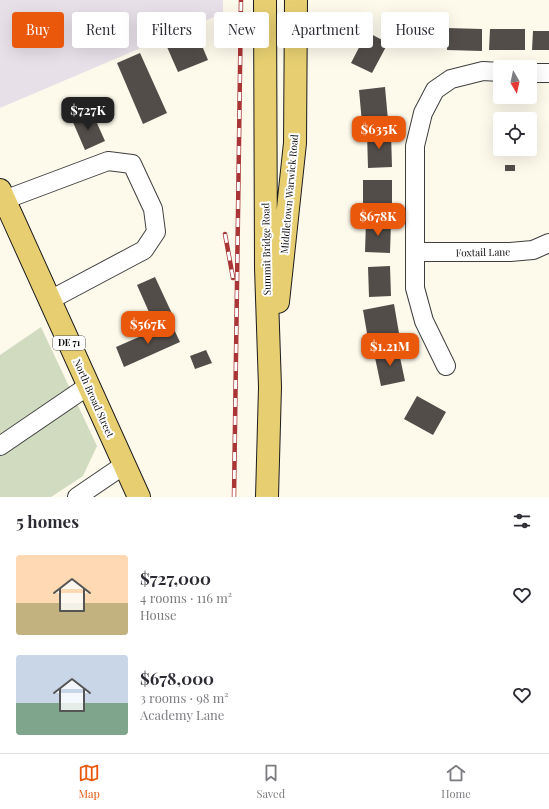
<!DOCTYPE html>
<html lang="en">
<head>
<meta charset="utf-8">
<style>
  :root { --surface:#fff; --page:#f2f2f3; --text:#2b2b33; --muted:#7c7c81; --line:#e1e1e2; --accent:#ea580c }
  body { margin:0; font-family:"Playfair Display",serif; background:var(--page); color:var(--text); height:100vh; display:flex; flex-direction:column; font-size:15px; white-space:nowrap }
  * { box-sizing:border-box; margin:0 }
  p { font-size:13px; color:var(--muted) }
  .icon { flex:none; width:22px; height:22px; fill:none; stroke:currentColor; stroke-width:2; stroke-linecap:round; stroke-linejoin:round }
  .map { position:relative; height:497px; overflow:hidden }
  .drawer { display:flex; flex-direction:column; background:var(--surface); flex:1 }
  .drawer>* { flex:none }
  .top-card { position:absolute; left:12px; top:12px; width:525px; height:36px; display:flex; gap:8px }
  .needle { width:26px; rotate:171deg }
  .fabs { position:absolute; left:493px; top:60px; display:grid; gap:8px }
  .fabs a { display:grid; place-items:center; width:44px; height:44px; border-radius:4px; background:var(--surface); box-shadow:0 4px 16px #0002; font-size:20px }
  .price { position:absolute; translate:-50% -34px; padding:0 9px; border-radius:8px; background:var(--accent); color:#fff; font-size:13px; line-height:26px; filter:drop-shadow(0 1px 2px #0008) }
  .price::after { content:''; position:absolute; left:50%; top:24px; width:12px; height:9px; margin-left:-6px; background:inherit; clip-path:polygon(0 0,100% 0,50% 100%) }
  .price.on { background:#222; color:#fff }
  ul { padding:0; list-style:none }
  li { display:flex; align-items:center; gap:12px; height:100px; padding:0 16px }
  li span { display:grid; place-items:center; flex:none; width:112px; height:80px; border-radius:4px; color:#555 }
  li>.icon { margin-inline-start:auto }
  span .icon { width:48px; height:48px; fill:#fffc; stroke-width:1 }
  li b { font-size:17px }
  h2 { display:flex; justify-content:space-between; align-items:center; height:48px; padding:0 16px; font-size:17px }
  .tag { padding:0 14px; border-radius:4px; background:var(--surface); box-shadow:0 4px 16px #0002; font-size:14px; line-height:36px }
  .tag.on { background:var(--accent); color:#fff }
  .dock { display:flex; justify-content:space-around; align-items:center; height:56px; border-top:1px solid var(--line); background:var(--surface); font-size:11px; color:var(--muted) }
  .dock a { display:grid; justify-items:center; gap:2px }
  .dock .on { color:var(--accent) }
  .map>svg:first-child { display:block }
  .industrial { fill:#e8e0e9 }
  .cemetery { fill:#d1dbc0 }
  .building { fill:#524d49 }
  .lines { fill:none; stroke-linecap:round; stroke-linejoin:round }
  .minor-casing { stroke:#3e3e3e; stroke-width:20 }
  .major-casing { stroke:#1c1c1c; stroke-width:24 }
  .minor { stroke:#fff; stroke-width:18 }
  .major { stroke:#e7cf71; stroke-width:22 }
  .rail-casing { stroke:#a93536; stroke-width:4.5 }
  .rail { stroke:#fff; stroke-width:3; stroke-dasharray:9; stroke-linecap:butt }
  .labels { text-anchor:middle; stroke-width:4; stroke-linejoin:round; paint-order:stroke }
  .shield { fill:#fff; stroke:#545454; stroke-width:1 }
  .shield-label { font-size:9px; font-weight:bold; fill:#0b0b0b }
  .street-label { font-size:10px; fill:#0b0b0b; stroke:#fff }
</style>
</head>
<body>
<div class="map">
<svg width="549" height="497" viewBox="0 0 549 497">
  <rect width="100%" height="100%" fill="#fdfaec"/>
  <path class="industrial" d="M0 0H223V13L0 108Z"/>
  <path class="cemetery" d="M41 327 97 446 83 476 51 497H0V355Z"/>
  <path class="building" d="M399 15 435 16 434 38 398 36Z
    M447 28 482 29V51L447 50Z
    M490 29H525V50H489Z
    M533 31H549V50H532Z
    M367 32 388 43 372 73 351 63Z
    M197 34 208 60 178 72 167 47Z
    M140 53 167 113 143 124 117 63Z
    M385 87 388 120 362 123 359 90Z
    M92 112 105 141 85 150 72 120Z
    M367 133H391L392 167 368 168Z
    M505 165H515V171H505Z
    M363 180H392V212H363Z
    M366 221 391 222 390 253 365 252Z
    M390 266 391 296 369 297 368 267Z
    M155 277 175 320 156 328 137 285Z
    M394 304 400 339 369 345 363 310Z
    M171 323 180 342 124 367 116 347Z
    M398 348 405 381 381 386 374 353Z
    M206 350 212 363 195 369 190 356Z
    M417 396 446 412 433 435 404 419Z"/>
  <g class="lines">
    <g class="minor-casing">
      <path id="minor" d="M530 73H549
        M4 200 108 161 132 164 153 209 156 232 144 250 50 300
        M416 252H510L533 250 549 243
        M446 366 424 321 415 288V146L423 113 435 90 451 79 483 71 500 72
        M0 446 88 386
        M77 497 124 465"/>
    </g>
    <g class="major-casing">
      <path id="major" d="M265 0 266 268 270 387 267 497
        M0 190 139 497
        M278 302 295 143 296 0"/>
    </g>
    <use href="#minor" class="minor"/>
    <use href="#major" class="major"/>
    <g class="rail-casing">
      <path id="rail" d="M225 234 233 278
        M234 497 241 0"/>
    </g>
    <use href="#rail" class="rail"/>
  </g>
  <g class="labels">
    <rect class="shield" x="53" y="336" width="32" height="14" rx="3"/>
    <g class="shield-label">
      <text x="69" y="346">DE 71</text>
    </g>
    <g class="street-label">
      <text transform="translate(289 194) rotate(-85)" y="4">Middletown Warwick Road</text>
      <text transform="translate(266 249) rotate(-91)" y="4">Summit Bridge Road</text>
      <text transform="translate(483 252) rotate(-1)" y="4">Foxtail Lane</text>
      <text transform="translate(94 398) rotate(66)" y="4">North Broad Street</text>
    </g>
  </g>
</svg>
<div class="fabs">
<a><svg class="needle" viewBox="-14 -14 28 28"><path d="M0-13l5 13h-10z" fill="#e53935"/><path d="M0 13l5-13h-10z" fill="#7c7c81"/></svg></a>
<a><svg class="icon" aria-label="locate" viewBox="0 0 24 24"><circle cx="12" cy="12" r="6"/><path d="M12 2v4M12 18v4M2 12h4M18 12h4"/></svg></a>
</div>
<b class="price on" style="left:88px;top:131px">$727K</b>
<b class="price" style="left:379px;top:150px">$635K</b>
<b class="price" style="left:378px;top:237px">$678K</b>
<b class="price" style="left:148px;top:345px">$567K</b>
<b class="price" style="left:390px;top:367px">$1.21M</b>
<div class="top-card">
<a class="tag on">Buy</a>
<a class="tag">Rent</a>
<a class="tag">Filters</a>
<a class="tag">New</a>
<a class="tag">Apartment</a>
<a class="tag">House</a>
</div>
</div>
<section class="drawer">
<h2>5 homes<svg class="icon" aria-label="filters" viewBox="0 0 24 24"><path d="M4 7h16M4 17h16"/><circle cx="9" cy="7" r="2"/><circle cx="15" cy="17" r="2"/></svg></h2>
<ul>
<li><span style="background:linear-gradient(#ffd9b3 60%,#c2b280 0)"><svg class="icon" aria-label="home" viewBox="0 0 24 24"><path d="M3 11l9-7 9 7M6 9v11h12V9"/></svg></span><div><b>$727,000</b><p>4 rooms · 116 m²</p><p>House</p></div><svg class="icon" aria-label="heart" viewBox="0 0 24 24"><path d="M12 20l-8-8c-3-5 5-10 8-4 3-6 11-1 8 4z"/></svg></li>
<li><span style="background:linear-gradient(#c9d6e8 60%,#7fa58c 0)"><svg class="icon" aria-label="home" viewBox="0 0 24 24"><path d="M3 11l9-7 9 7M6 9v11h12V9"/></svg></span><div><b>$678,000</b><p>3 rooms · 98 m²</p><p>Academy Lane</p></div><svg class="icon" aria-label="heart" viewBox="0 0 24 24"><path d="M12 20l-8-8c-3-5 5-10 8-4 3-6 11-1 8 4z"/></svg></li>
</ul>
</section>
<nav class="dock">
<a class="on"><svg class="icon" aria-label="map" viewBox="0 0 24 24"><path d="M3 6l6-2 6 2 6-2v14l-6 2-6-2-6 2zM9 4v14M15 6v14"/></svg>Map</a>
<a><svg class="icon" aria-label="saved" viewBox="0 0 24 24"><path d="M7 4h10v16l-5-4-5 4z"/></svg>Saved</a>
<a><svg class="icon" aria-label="home" viewBox="0 0 24 24"><path d="M3 11l9-7 9 7M6 9v11h12V9"/></svg>Home</a>
</nav>
</body>
</html>
